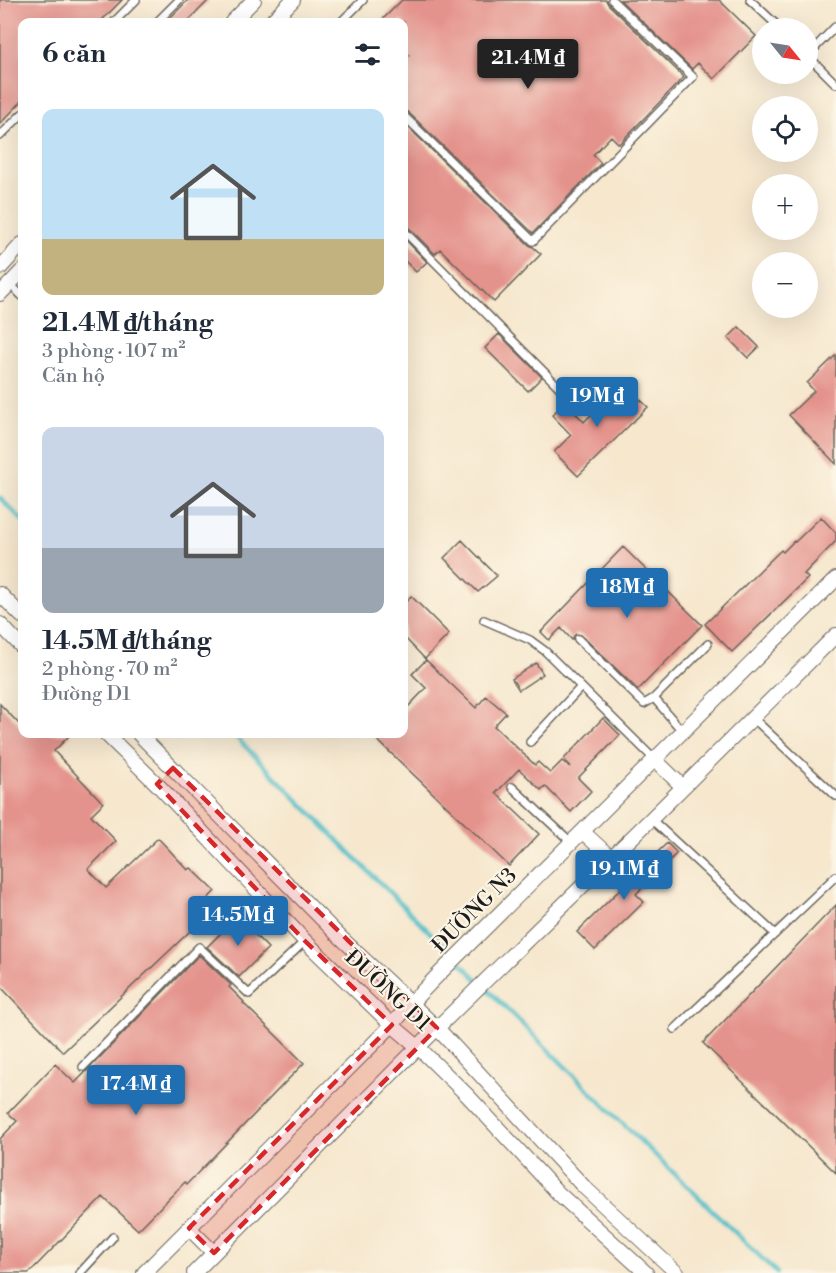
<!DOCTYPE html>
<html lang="vi">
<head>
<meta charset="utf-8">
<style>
  :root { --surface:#fff; --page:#f2f2f3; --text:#1f2937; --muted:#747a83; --accent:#1f6fb2 }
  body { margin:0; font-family:"Libre Bodoni",serif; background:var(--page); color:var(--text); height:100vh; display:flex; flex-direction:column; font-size:22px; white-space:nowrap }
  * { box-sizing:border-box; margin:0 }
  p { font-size:20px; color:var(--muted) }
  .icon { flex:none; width:33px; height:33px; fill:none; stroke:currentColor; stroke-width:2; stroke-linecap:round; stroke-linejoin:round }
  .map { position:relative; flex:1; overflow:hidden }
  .side { position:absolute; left:18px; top:18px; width:390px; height:720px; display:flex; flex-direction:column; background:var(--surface); border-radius:12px; box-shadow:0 6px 24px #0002 }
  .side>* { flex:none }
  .needle { width:39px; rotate:120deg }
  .fabs { position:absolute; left:752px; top:18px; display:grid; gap:12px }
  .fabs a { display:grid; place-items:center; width:66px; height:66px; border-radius:50%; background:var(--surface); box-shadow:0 6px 24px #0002; font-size:30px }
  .price { position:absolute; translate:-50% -51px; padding:0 14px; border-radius:6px; background:var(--accent); color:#fff; font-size:20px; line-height:39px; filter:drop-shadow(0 2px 3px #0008) }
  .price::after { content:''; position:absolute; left:50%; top:36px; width:18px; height:14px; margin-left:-9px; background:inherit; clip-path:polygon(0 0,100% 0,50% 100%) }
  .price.on { background:#222; color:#fff }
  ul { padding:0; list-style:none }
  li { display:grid; align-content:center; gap:12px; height:318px; padding:0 24px }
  li span { display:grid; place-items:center; height:186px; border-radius:12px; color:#555 }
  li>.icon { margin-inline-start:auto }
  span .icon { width:108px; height:108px; fill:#fffc; stroke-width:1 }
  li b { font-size:26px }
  h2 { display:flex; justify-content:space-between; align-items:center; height:72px; padding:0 24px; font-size:26px }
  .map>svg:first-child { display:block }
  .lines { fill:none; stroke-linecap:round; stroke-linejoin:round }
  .stream { stroke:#51bfc9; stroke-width:4.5 }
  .building { fill:#e4938c }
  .lane-casing { stroke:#68635a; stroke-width:10 }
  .street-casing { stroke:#68635a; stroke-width:16 }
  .lane { stroke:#fff; stroke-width:7 }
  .street { stroke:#fff; stroke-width:14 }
  .marked { fill:#d62828; fill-opacity:0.2; stroke:#d62828; stroke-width:4.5; stroke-dasharray:12 8; stroke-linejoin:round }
  .labels { text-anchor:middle; stroke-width:4.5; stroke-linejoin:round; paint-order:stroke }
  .street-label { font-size:21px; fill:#1c1c1c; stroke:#fcf5e5 }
</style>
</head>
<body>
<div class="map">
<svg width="836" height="1273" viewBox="0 0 836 1273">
  <rect width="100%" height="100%" fill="#fcf5e5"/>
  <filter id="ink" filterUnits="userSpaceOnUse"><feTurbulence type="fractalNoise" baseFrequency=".0167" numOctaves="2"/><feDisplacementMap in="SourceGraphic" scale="12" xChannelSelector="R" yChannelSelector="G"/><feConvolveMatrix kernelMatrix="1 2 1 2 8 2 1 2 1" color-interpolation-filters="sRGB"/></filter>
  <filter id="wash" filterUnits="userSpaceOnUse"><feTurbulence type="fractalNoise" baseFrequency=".008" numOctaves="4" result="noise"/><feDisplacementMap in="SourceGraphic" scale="24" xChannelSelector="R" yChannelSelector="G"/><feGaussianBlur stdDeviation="1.35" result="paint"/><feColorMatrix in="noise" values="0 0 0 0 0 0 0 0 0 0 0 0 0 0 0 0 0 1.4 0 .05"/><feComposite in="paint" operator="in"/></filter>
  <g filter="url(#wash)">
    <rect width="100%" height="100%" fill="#f6e7cd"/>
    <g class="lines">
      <path class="stream" d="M0 498 22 520
        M233 734 369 872 617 1118 777 1273"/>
    </g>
    <g id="blocks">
      <path class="building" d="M0 0H122L100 22H22V101L0 124Z
        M188 0H209L187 22H166Z
        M402 0H606L608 4 684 77 619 144 611 136 593 155 601 163 533 233 408 112 404 110V61L409 55 404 50V22H380Z
        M620 0H719L756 36 714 79 698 63 692 69Z
        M404 123 529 245 533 247 541 254 494 302 440 249 435 254 408 227 404 225Z
        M404 238 427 262 416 272 404 260Z
        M739 327 759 347 748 358 728 338Z
        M499 334 542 377 528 391 485 348Z
        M836 355V464L789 415 814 391 807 383Z
        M623 383 648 407 578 476 554 452 571 435 552 415 565 402 584 422Z
        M821 517 836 533V541L804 574 808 578 732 652 705 624 781 550 783 552 794 541 795 542Z
        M462 540 497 576 478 592 444 558Z
        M623 547 702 625 638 690 581 635 576 634 574 636 572 640 561 628 549 640 541 632Z
        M411 596 449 634 425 659 404 637V604Z
        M426 660 476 708 486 696 506 713 494 726 535 765 538 762 550 773 562 761 570 767 564 759 603 718 620 735 578 778 591 791 571 812 545 786 541 790 519 769 496 793 539 834 509 866 371 734H404V711L426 688 412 674Z
        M536 663 543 674 519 690 512 679Z
        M0 704 22 727V734H71L54 751 103 803 91 815 116 841 88 869 106 888 158 838 188 870 191 868 215 891 200 907 207 915 63 1052 0 986Z
        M667 843 677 853 636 894 644 902 595 950 577 932Z
        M836 905V1173L703 1043Z
        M237 917 268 948 239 977 207 947Z
        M199 955 231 985 229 987 244 1002 243 1003 304 1063 187 1184 185 1182 138 1230 103 1197 29 1273H0V1139L17 1121 8 1113 55 1064 75 1083Z"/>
    </g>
  </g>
  <g filter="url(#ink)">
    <use href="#blocks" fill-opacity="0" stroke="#68635a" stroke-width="1.5"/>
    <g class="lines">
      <g class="lane-casing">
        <path id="lane" d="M750 0 780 28
          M114 22 136 0
          M157 22 179 0
          M341 22 363 0
          M807 55 836 84
          M807 56 836 26
          M404 116 533 241 693 77 612 0
          M0 136 22 114
          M404 231 568 396
          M10 284 22 296
          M484 620 530 640 545 651 655 760
          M578 639 644 704 654 698 708 644
          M654 698 683 732
          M753 718 836 796
          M530 742 581 687
          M512 787 572 843
          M651 819 775 934
          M675 1029 836 876
          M83 1067 199 947 249 994 305 941
          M80 1273 113 1237"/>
      </g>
      <g class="street-casing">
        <path id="street" d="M232 22 254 0
          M271 22 293 0
          M0 268 22 244
          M0 294 22 271
          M0 594 22 616
          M0 624 22 647
          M106 734 157 784 305 941 392 1025 418 1047 468 1096 558 1193 646 1273
          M139 734 337 934 437 1028 584 1187 677 1273
          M655 760 683 787
          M583 832 611 858
          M189 1228 214 1253
          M144 1273 392 1025 410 1004 439 974 836 579
          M194 1273 437 1028 651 819 836 635"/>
      </g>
      <use href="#lane" class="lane"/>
      <use href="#street" class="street"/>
    </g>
  </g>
  <path class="marked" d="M173 768 437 1028 214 1253 189 1228 392 1025 305 941 157 784Z"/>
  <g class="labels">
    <g class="street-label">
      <text transform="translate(474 910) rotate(-45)" y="7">ĐƯỜNG N3</text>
      <text transform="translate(388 990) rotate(43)" y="7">ĐƯỜNG D1</text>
    </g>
  </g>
</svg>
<div class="fabs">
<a><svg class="needle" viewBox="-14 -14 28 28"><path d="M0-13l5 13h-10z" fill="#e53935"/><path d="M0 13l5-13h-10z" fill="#747a83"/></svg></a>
<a><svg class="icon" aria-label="locate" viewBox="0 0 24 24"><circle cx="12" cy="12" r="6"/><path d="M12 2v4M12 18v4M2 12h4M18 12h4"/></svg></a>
<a>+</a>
<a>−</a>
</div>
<b class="price on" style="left:528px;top:90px">21.4M ₫</b>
<b class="price" style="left:597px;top:428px">19M ₫</b>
<b class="price" style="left:627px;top:619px">18M ₫</b>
<b class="price" style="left:624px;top:901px">19.1M ₫</b>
<b class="price" style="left:238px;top:947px">14.5M ₫</b>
<b class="price" style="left:136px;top:1116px">17.4M ₫</b>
<section class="side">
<h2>6 căn<svg class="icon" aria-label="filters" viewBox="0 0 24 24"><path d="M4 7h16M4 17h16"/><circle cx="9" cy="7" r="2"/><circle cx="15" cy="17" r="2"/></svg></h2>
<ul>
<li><span style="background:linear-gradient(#bfe0f5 70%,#c2b280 0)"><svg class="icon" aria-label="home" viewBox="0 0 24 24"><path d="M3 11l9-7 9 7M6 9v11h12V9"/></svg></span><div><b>21.4M ₫/tháng</b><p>3 phòng · 107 m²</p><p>Căn hộ</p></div></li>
<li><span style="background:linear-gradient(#c9d6e8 65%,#9aa5b1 0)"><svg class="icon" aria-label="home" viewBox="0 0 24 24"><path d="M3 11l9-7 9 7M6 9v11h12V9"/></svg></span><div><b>14.5M ₫/tháng</b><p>2 phòng · 70 m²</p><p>Đường D1</p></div></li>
</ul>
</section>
</div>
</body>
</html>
